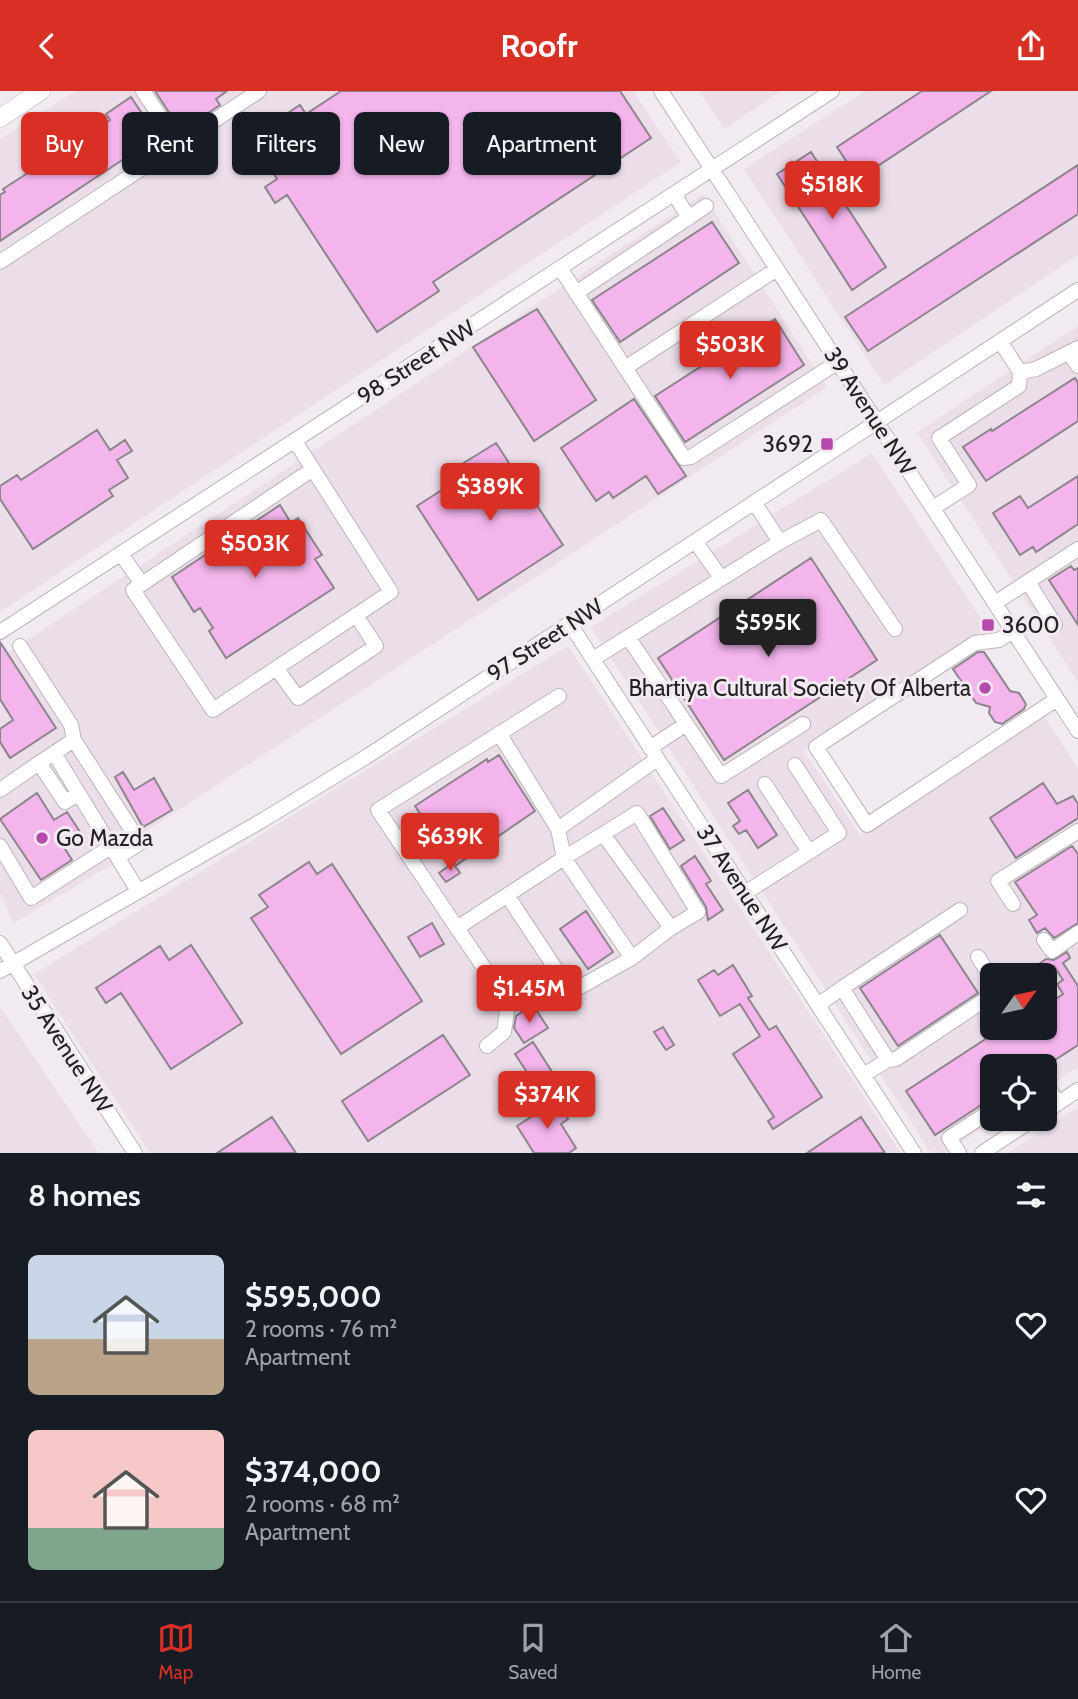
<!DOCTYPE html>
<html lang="en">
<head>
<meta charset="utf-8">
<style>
  :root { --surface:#171b24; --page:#242831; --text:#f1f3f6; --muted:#9ea1a6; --line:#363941; --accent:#d93025 }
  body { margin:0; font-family:Cabin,sans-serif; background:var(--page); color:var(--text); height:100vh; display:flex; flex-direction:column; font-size:26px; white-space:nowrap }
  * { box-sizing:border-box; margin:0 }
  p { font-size:23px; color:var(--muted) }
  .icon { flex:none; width:38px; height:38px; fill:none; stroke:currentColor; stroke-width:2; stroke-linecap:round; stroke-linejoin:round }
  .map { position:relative; height:1062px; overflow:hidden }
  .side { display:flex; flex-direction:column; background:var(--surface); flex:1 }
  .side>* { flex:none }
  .hud { position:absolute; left:21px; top:21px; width:700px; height:63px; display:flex; gap:14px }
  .needle { width:46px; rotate:57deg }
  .tools { position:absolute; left:980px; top:872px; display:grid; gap:14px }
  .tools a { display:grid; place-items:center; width:77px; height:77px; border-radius:10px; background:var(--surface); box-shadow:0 2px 5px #0004; font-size:35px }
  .price { position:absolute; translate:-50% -60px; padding:0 16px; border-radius:7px; background:var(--accent); color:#fff; font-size:23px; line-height:46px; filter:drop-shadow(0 2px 4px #0008) }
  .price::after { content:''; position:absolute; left:50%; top:42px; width:21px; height:16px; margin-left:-10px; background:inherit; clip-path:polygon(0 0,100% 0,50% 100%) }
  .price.selected { background:#222; color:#fff }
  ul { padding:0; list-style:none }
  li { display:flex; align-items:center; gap:21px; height:175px; padding:0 28px }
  li span { display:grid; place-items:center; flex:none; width:196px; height:140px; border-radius:10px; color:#555 }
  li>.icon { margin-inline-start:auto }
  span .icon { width:84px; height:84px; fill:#fffc; stroke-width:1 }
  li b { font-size:30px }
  h2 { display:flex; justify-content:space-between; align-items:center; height:84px; padding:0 28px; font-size:30px }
  .tag { padding:0 24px; border-radius:10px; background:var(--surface); box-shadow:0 2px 5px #0004; font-size:24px; line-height:63px }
  .tag.selected { background:var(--accent); color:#fff }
  header { display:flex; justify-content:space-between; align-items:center; height:91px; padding:0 28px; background:var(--accent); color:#fff; font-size:32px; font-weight:700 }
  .tabs { display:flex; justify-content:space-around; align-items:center; height:98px; border-top:2px solid var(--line); background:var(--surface); font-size:19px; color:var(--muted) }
  .tabs a { display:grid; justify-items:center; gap:4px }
  .tabs .selected { color:var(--accent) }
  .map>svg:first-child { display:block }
  .built { fill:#ecdee9; fill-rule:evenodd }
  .building { fill:#f4b4ec; stroke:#8c858b; stroke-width:2 }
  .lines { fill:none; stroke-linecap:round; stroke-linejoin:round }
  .minor-casing { stroke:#bbb5ba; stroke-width:16 }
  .major-casing { stroke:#bbb5ba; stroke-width:19 }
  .minor { stroke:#fff; stroke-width:14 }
  .major { stroke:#fff; stroke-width:18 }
  .poi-dot { fill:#b44aac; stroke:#f1eaf0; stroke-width:2.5 }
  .labels { text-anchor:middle; stroke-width:6; stroke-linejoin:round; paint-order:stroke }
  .street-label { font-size:23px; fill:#242124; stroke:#f1eaf0 }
  .poi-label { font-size:23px; fill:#242124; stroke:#f1eaf0; text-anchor:end }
</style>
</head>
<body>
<header><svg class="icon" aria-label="back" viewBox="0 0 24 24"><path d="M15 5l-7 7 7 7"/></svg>Roofr<svg class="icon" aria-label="share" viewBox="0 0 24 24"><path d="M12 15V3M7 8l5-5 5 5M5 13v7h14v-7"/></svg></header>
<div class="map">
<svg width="1078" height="1062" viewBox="0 0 1078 1062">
  <rect width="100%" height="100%" fill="#f1eaf0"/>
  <path class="built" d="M76 0H633L681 71 0 521V48Z
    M699 0H781L724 38Z
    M865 0H1078V164L884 294 744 78Z
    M703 103 827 296 145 741 151 750 14 832 0 802V567Z
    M1078 235V591L917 341Z
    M872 362 987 537 803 659 860 744 1044 624 1078 678V976L1045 997V975H992V1027H999L945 1062H931L591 536ZM992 884H1045V936H992Z
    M568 555 901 1062H150L34 883Z
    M0 916 99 1062H0Z
    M1078 1016V1062H1008Z"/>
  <path class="building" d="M155 0H227L216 8 220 14 181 40Z
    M341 0H620L651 47 433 191 439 200 377 241 287 104 275 112 265 96 277 88 255 54 244 61 239 54 300 14 306 23Z
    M922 0H991L858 88 837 56Z
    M131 6 153 39 150 42 148 52 0 150V104L5 101 3 98 110 29 106 23Z
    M811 61 886 176 852 199 777 83Z
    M1078 74V123L868 260 845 226Z
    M712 131 739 172 620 251 592 209Z
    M537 218 596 309 534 350 473 256Z
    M775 228 804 274 685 351 655 305Z
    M1075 287 1078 292V330L986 390 963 356 991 338 992 340Z
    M634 308 686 385 658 403 646 385 613 407 609 401 596 410 561 357Z
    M97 339 110 359 125 349 132 360 117 369 128 387 109 399 113 405 33 458 0 408V395L17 384 21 389Z
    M496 352 563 454 478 509 417 415 468 382 462 373Z
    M1078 385V433L1036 461 1033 456 1020 464 993 422 1020 405 1028 417Z
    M280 414 291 432 298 427 322 464 315 468 334 497 226 567 209 540 213 537 200 517 194 521 172 486Z
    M811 467 877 569 724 669 658 567Z
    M1071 475 1074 479 1078 477V534L1049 489Z
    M0 551 56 637 10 667 0 651V638L13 629 0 608Z
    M978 561H984L1010 600 1019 602 1026 613 1024 618 1002 633 995 631 989 622 990 616 976 612 953 578Z
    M499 664 535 720 455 775 415 715 487 668 488 671Z
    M123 681 134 699 154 687 172 719 143 736 115 686Z
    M1043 692 1057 713 1073 705 1078 713V727L1016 767 990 727Z
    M748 699 777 744 758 757 746 739 739 743 733 735 740 730 728 712Z
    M37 702 54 729 67 721 80 741 62 753 72 769 41 789 0 728Z
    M663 717 684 749 670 758 650 725Z
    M1072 755 1078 763V832L1054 847 1045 837 1037 842 1029 829 1037 824 1015 791Z
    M695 765 711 790 706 793 723 819 708 829 706 816 681 775Z
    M309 771 317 783 332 773 422 910 341 963 251 827 268 816 259 804Z
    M453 772 460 782 446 791 439 782Z
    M586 820 613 861 588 878 560 838Z
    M432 832 444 853 420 866 408 846Z
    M940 844 978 902 898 955 860 897Z
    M191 854 242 932 171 978 121 902 106 912 96 897 160 855 169 869Z
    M1067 861 1070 867 1063 872 1078 895V954L1055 969 1053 967 1041 975H992V1007L935 1044 906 1000 1004 936H1045V915L1063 903 1057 893 1063 889 1054 875 1042 884 1035 876 1046 868 1054 869Z
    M733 874 752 905 748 907 769 939 776 935 822 1006 773 1038 768 1030 774 1026 733 963 760 945 740 913 720 925 698 889 714 879 718 884Z
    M535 917 548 937 524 952 514 937 516 925 525 919Z
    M663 936 674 954 666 959 654 941Z
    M443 944 470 984 368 1050 342 1010Z
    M533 951 556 987 538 998 515 963Z
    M556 1010 568 1028 561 1033 576 1057 569 1062H534L517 1035Z
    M272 1026 296 1062H217Z
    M861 1026 885 1062H807Z"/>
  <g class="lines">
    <g class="minor-casing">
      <path id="minor" d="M143 0 179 54
        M661 0 1078 640
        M674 103 689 127
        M0 171 259 0
        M560 177 684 367 691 366 838 271
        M576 202 706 115
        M1069 262 1078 275
        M625 277 777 178
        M1020 281 1036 278 1078 257
        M754 411 780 451 821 429 895 538
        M933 417 969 394 939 347 1019 295 1020 281 1000 250
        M695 450 721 487
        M780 451 628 546 721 685 803 633
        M121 463 142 493 133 499 213 619 391 501 295 350
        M1028 491 1055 534
        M142 493 313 378
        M995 512 1078 458
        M570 533 914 1062
        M1013 540 999 549 975 552 816 656 867 734 1057 608
        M0 541 832 0
        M20 555 71 634 74 649
        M593 568 628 546
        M277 578 298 607 376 555 356 524
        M499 642 558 738 564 767 457 837 378 719 559 605
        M650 657 686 633
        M54 662 79 703
        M765 693 809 761
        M0 699 39 672
        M558 738 657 668
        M603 743 564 767 632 867
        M0 755 31 807 112 755
        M118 766 140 752 74 649 39 672 65 711 79 703 138 800
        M745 802 839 742 795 674
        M507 804 571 901 632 867 671 837 698 821 637 722 603 743 671 837
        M1013 813 998 790 1078 740
        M457 837 508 912 571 901
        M1044 849 1052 860 1078 842
        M0 852 135 1062
        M978 866 992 888
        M0 880 263 729 366 666 1078 199
        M842 897 960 819
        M818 914 842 897 888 969 863 984
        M487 955 504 941 508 912
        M888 969 896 968 992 904
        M1045 991 1058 1012
        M1045 1021 1078 999
        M959 1062 949 1047 992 1019
        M982 1062 1035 1027"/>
    </g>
    <g class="major-casing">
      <path id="major" d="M0 27 41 0"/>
    </g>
    <use href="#minor" class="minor"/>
    <use href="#major" class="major"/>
  </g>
  <g class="poi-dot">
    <rect x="820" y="346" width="14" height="14" rx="3.5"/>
    <rect x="981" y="527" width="14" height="14" rx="3.5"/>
    <circle cx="985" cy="597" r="7"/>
    <circle cx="42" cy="747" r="7"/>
  </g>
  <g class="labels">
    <g class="street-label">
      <text transform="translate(416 271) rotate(-33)" y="8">98 Street NW</text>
      <text transform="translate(870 320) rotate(57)" y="8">39 Avenue NW</text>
      <text transform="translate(545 549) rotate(-33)" y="8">97 Street NW</text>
      <text transform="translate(742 797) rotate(57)" y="8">37 Avenue NW</text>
      <text transform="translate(67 958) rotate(57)" y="8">35 Avenue NW</text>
    </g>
    <g class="poi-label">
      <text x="813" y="361">3692</text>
      <text x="1002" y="542" text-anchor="start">3600</text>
      <text x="971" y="605">Bhartiya Cultural Society Of Alberta</text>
      <text x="56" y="755" text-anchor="start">Go Mazda</text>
    </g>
  </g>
</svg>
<div class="tools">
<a><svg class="needle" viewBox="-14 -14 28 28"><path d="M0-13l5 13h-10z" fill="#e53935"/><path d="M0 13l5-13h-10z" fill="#9ea1a6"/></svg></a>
<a><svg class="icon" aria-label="locate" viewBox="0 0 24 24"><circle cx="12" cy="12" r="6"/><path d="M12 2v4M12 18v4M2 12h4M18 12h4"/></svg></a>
</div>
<b class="price" style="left:832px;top:130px">$518K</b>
<b class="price" style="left:730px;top:290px">$503K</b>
<b class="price" style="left:490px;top:432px">$389K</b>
<b class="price" style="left:255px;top:489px">$503K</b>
<b class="price selected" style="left:768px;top:568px">$595K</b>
<b class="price" style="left:450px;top:782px">$639K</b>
<b class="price" style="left:529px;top:934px">$1.45M</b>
<b class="price" style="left:547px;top:1040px">$374K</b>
<div class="hud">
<a class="tag selected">Buy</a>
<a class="tag">Rent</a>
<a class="tag">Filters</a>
<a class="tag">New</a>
<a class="tag">Apartment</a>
</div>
</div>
<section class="side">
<h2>8 homes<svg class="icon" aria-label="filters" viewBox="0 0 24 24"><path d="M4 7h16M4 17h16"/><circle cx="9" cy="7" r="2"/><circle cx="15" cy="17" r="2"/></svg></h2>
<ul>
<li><span style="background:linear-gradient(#c9d6e8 60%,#b9a48a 0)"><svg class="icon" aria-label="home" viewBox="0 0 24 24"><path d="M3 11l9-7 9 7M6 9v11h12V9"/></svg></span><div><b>$595,000</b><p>2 rooms · 76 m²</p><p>Apartment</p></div><svg class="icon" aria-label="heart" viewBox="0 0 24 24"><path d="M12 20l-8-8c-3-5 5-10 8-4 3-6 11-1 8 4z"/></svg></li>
<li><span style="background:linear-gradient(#f6c9c9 70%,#7fa58c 0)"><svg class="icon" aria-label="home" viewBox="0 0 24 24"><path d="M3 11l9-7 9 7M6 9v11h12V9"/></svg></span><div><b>$374,000</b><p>2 rooms · 68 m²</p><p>Apartment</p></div><svg class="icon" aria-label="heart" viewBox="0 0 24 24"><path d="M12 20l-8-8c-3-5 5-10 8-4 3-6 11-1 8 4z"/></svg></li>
</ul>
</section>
<nav class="tabs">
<a class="selected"><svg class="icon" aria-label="map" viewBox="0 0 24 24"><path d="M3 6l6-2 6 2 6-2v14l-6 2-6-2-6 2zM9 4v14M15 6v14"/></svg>Map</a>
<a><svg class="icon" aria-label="saved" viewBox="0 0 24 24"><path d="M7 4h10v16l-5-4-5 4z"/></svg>Saved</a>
<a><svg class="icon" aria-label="home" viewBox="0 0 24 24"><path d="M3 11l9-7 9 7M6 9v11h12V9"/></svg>Home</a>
</nav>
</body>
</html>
